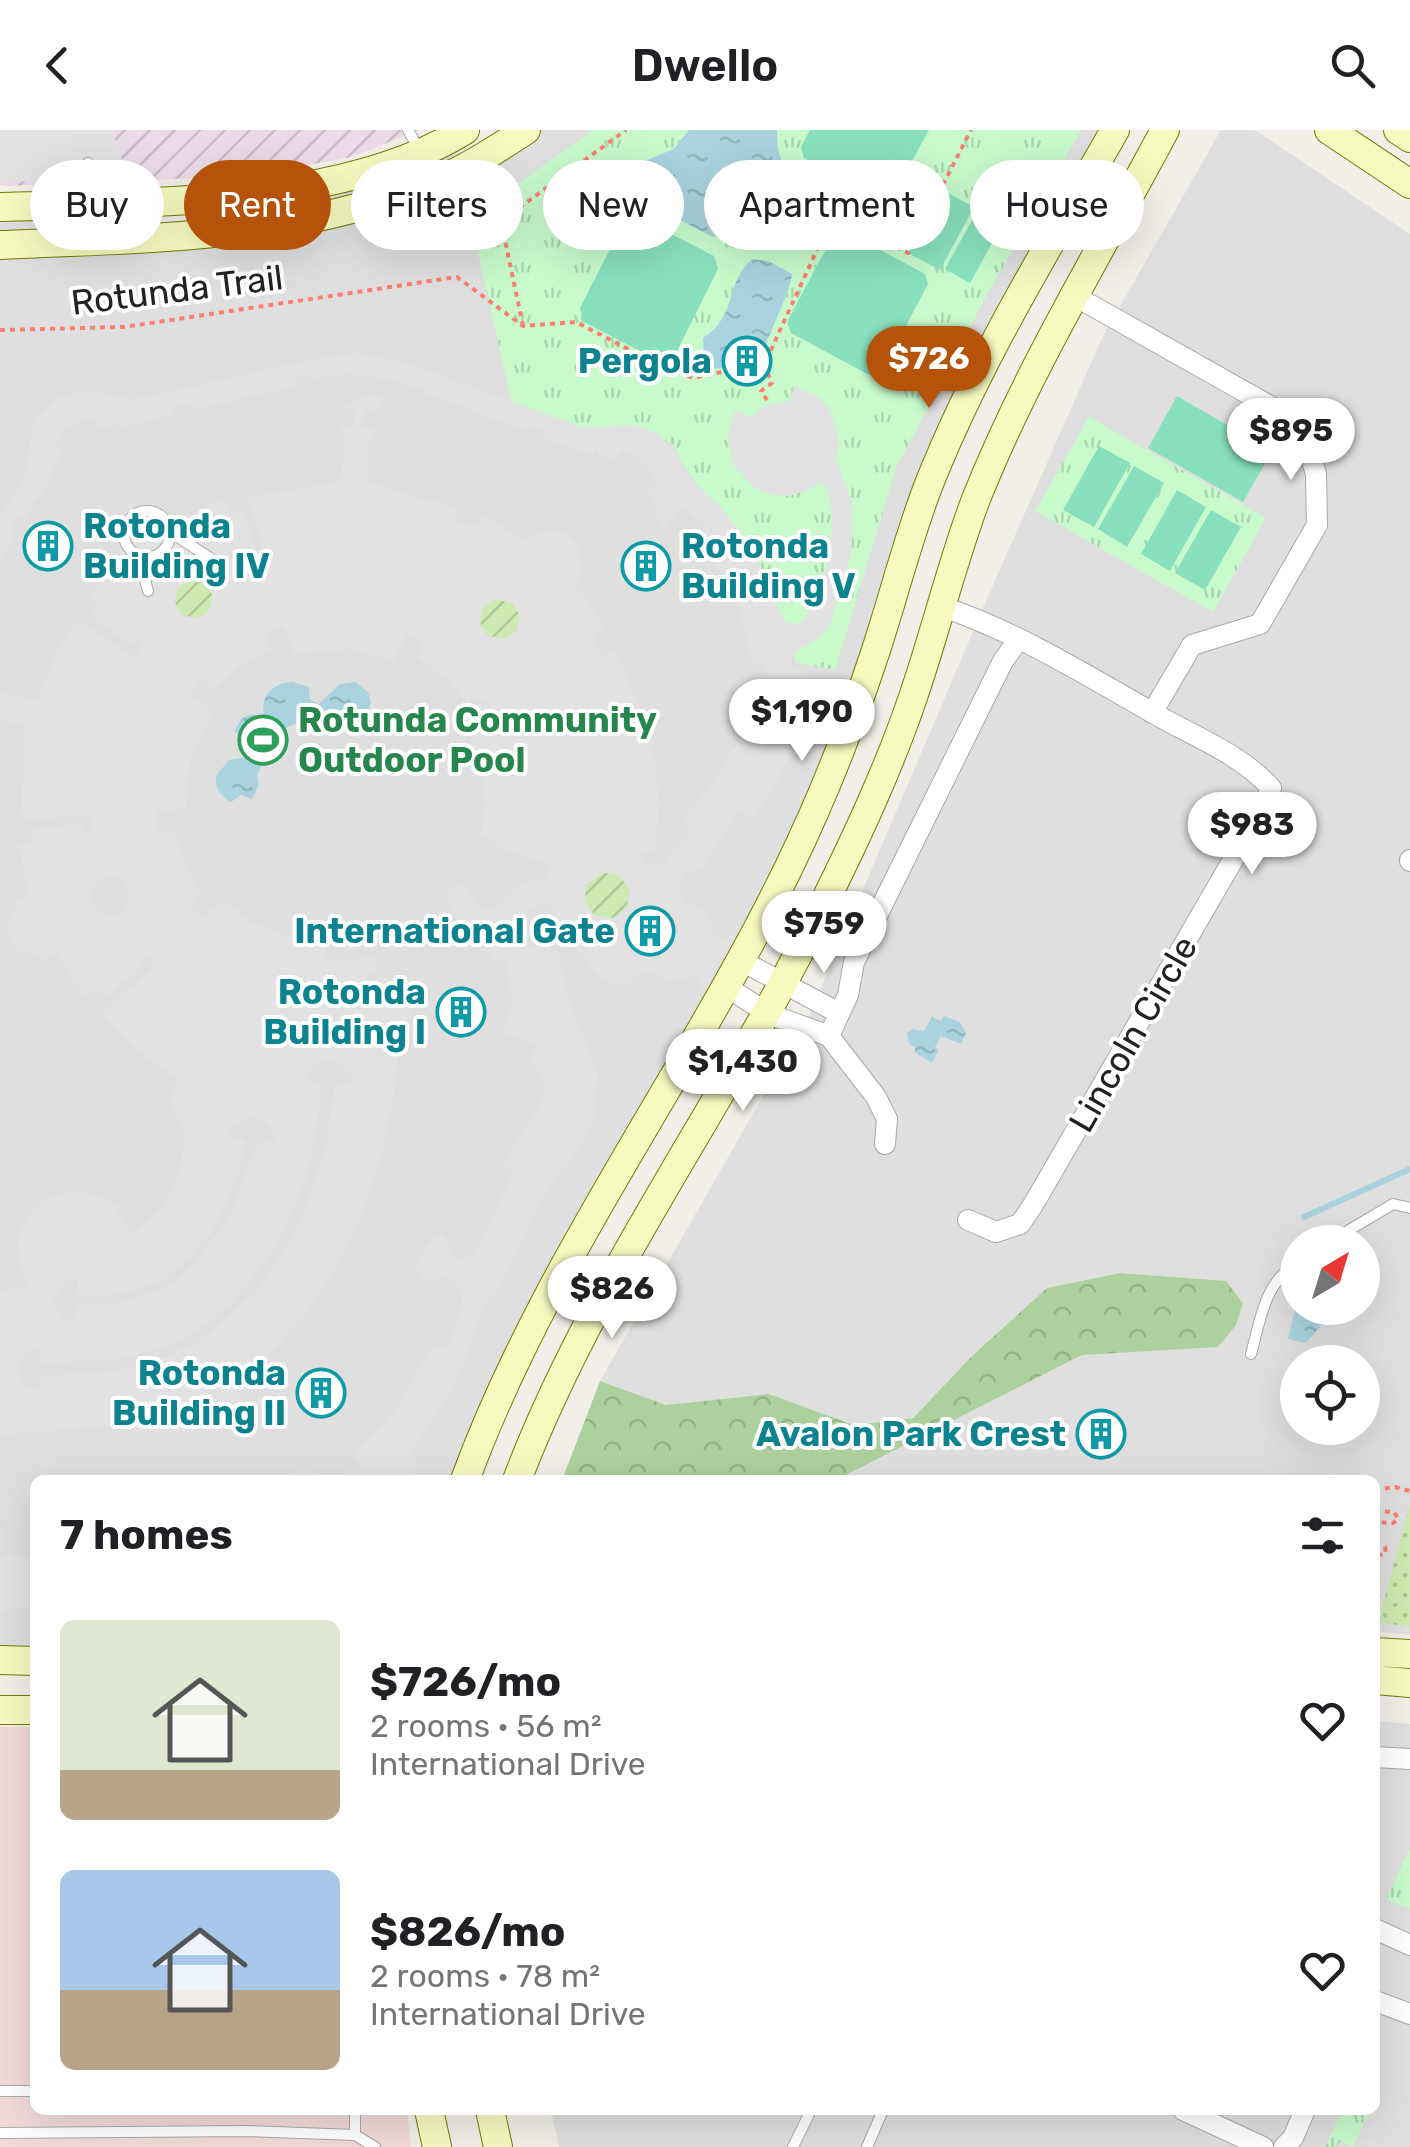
<!DOCTYPE html>
<html lang="en">
<head>
<meta charset="utf-8">
<style>
  :root { --surface:#fff; --page:#f6f6f6; --text:#202124; --muted:#757577; --accent:#b45309 }
  body { margin:0; font-family:Rubik,sans-serif; background:var(--page); color:var(--text); height:100vh; display:flex; flex-direction:column; font-size:38px; white-space:nowrap }
  * { box-sizing:border-box; margin:0 }
  p { font-size:32px; color:var(--muted) }
  .icon { flex:none; width:55px; height:55px; fill:none; stroke:currentColor; stroke-width:2; stroke-linecap:round; stroke-linejoin:round }
  .map { position:relative; flex:1; overflow:hidden }
  .drawer { position:absolute; left:30px; top:1345px; width:1350px; height:640px; display:flex; flex-direction:column; background:var(--surface); border-radius:15px; box-shadow:0 10px 40px #0002 }
  .drawer>* { flex:none }
  .top-card { position:absolute; left:30px; top:30px; width:1350px; height:90px; display:flex; gap:20px }
  .needle { width:65px; rotate:38deg }
  .buttons { position:absolute; left:1280px; top:1095px; display:grid; gap:20px }
  .buttons a { display:grid; place-items:center; width:100px; height:100px; border-radius:50%; background:var(--surface); box-shadow:0 10px 40px #0002; font-size:50px }
  .price { position:absolute; translate:-50% -85px; padding:0 22px; border-radius:35px; background:#fff; color:#222; font-size:32px; line-height:65px; filter:drop-shadow(0 2px 5px #0008) }
  .price::after { content:''; position:absolute; left:50%; top:60px; width:30px; height:22px; margin-left:-15px; background:inherit; clip-path:polygon(0 0,100% 0,50% 100%) }
  .price.selected { background:var(--accent); color:#fff }
  ul { padding:0; list-style:none }
  li { display:flex; align-items:center; gap:30px; height:250px; padding:0 30px }
  li span { display:grid; place-items:center; flex:none; width:280px; height:200px; border-radius:15px; color:#555 }
  li>.icon { margin-inline-start:auto }
  span .icon { width:120px; height:120px; fill:#fffc; stroke-width:1 }
  li b { font-size:42px }
  h2 { display:flex; justify-content:space-between; align-items:center; height:120px; padding:0 30px; font-size:42px }
  .pill { padding:0 35px; border-radius:45px; background:var(--surface); box-shadow:0 10px 40px #0002; font-size:35px; line-height:90px }
  .pill.selected { background:var(--accent); color:#fff }
  header { display:flex; justify-content:space-between; align-items:center; height:130px; padding:0 30px; background:var(--surface); font-size:45px; font-weight:600 }
  .map>svg:first-child { display:block }
  .residential { fill:#e0dfdf; fill-rule:evenodd }
  .commercial { fill:#f2dad9 }
  .industrial { fill:url(#industrial-furrows) }
  .grass { fill:url(#grass-dots) }
  .forest { fill:url(#forest-crowns) }
  .park { fill:url(#park-tufts) }
  .garden { fill:url(#garden-furrows) }
  .pitch { fill:#88e0be }
  .parking { fill:#e2e2e2; fill-rule:evenodd }
  .water { fill:url(#water-ripples) }
  .lines { fill:none; stroke-linecap:round; stroke-linejoin:round }
  .stream { stroke:#aad3df; stroke-width:6 }
  .lane-casing { stroke:#a9a9a9; stroke-width:12 }
  .street-casing { stroke:#a9a9a9; stroke-width:22 }
  .secondary-casing { stroke:#707d05; stroke-width:30 }
  .path { stroke:#fa8072; stroke-width:4; stroke-dasharray:5 5; stroke-linecap:butt }
  .lane { stroke:#fff; stroke-width:10 }
  .street { stroke:#fff; stroke-width:20 }
  .secondary { stroke:#f7fabf; stroke-width:28 }
  .labels { text-anchor:middle; stroke-width:8; stroke-linejoin:round; paint-order:stroke }
  .street-label { font-size:35px; fill:#222; stroke:#fff }
  .culture-label { font-size:35px; font-weight:bold; fill:#0d838f; stroke:#fff; text-anchor:end }
  .leisure-label { font-size:35px; font-weight:bold; fill:#27864d; stroke:#fff; text-anchor:start }
</style>
</head>
<body>
<header><svg class="icon" aria-label="back" viewBox="0 0 24 24"><path d="M15 5l-7 7 7 7"/></svg>Dwello<svg class="icon" aria-label="search" viewBox="0 0 24 24"><circle cx="10" cy="10" r="6"/><path d="M15 15l6 6"/></svg></header>
<div class="map">
<svg width="1410" height="2017" viewBox="0 0 1410 2017">
  <defs>
    <pattern id="industrial-furrows" width="10" height="10" patternUnits="userSpaceOnUse" patternTransform="scale(2.5)"><rect width="10" height="10" fill="#ebdbe8"/><path d="M-1 1l2-2M0 10L10 0M9 11l2-2" fill="none" stroke="#c9bcc7"/></pattern>
    <pattern id="grass-dots" width="8" height="8" patternUnits="userSpaceOnUse" patternTransform="scale(2.5)"><rect width="8" height="8" fill="#cdebb0"/><path d="M2 2h.1M6 6h.1" fill="none" stroke="#b0c997" stroke-width="1.8" stroke-linecap="round"/></pattern>
    <pattern id="forest-crowns" width="20" height="18" patternUnits="userSpaceOnUse" patternTransform="scale(2.5)"><rect width="20" height="18" fill="#add19e"/><path d="M2 6a3 3 0 1 1 6 0M12 15a3 3 0 1 1 6 0" fill="none" stroke="#95b388"/></pattern>
    <pattern id="park-tufts" width="24" height="20" patternUnits="userSpaceOnUse" patternTransform="scale(2.5)"><rect width="24" height="20" fill="#c8facc"/><path d="M3 7l-1-3M5 7V3M7 7l1-3M15 17l-1-3M17 17v-4M19 17l1-3" fill="none" stroke="#acd6af"/></pattern>
    <pattern id="garden-furrows" width="10" height="10" patternUnits="userSpaceOnUse" patternTransform="scale(2.5)"><rect width="10" height="10" fill="#cdebb0"/><path d="M-1 1l2-2M0 10L10 0M9 11l2-2" fill="none" stroke="#b0c997"/></pattern>
    <pattern id="water-ripples" width="26" height="14" patternUnits="userSpaceOnUse" patternTransform="scale(2.5)"><rect width="26" height="14" fill="#aad3df"/><path d="M2 4q2-2 4 0t4 0M15 11q2-2 4 0t4 0" fill="none" stroke="#92b5bf"/></pattern>
  </defs>
  <rect width="100%" height="100%" fill="#f2efe9"/>
  <path class="residential" d="M524 0H1116L929 355 814 683 548 1165 483 1350H35V1531L0 1530V87L231 103Z
    M1221 0H1255L1410 104V1505L1375 1501V1350H836L1082 1225 1111 1222 1171 1147 1120 1143 1047 1158 973 1225 913 1288 854 1295 769 1264 666 1275 600 1251 809 886 986 471 1104 204ZM1298 1112H1362V1178H1298ZM1298 1232H1362V1298H1298Z
    M1375 1591 1410 1594V2017H559L551 1980H1375Z"/>
  <path class="commercial" d="M0 1597H35V1980H407L411 2017H0Z"/>
  <path class="industrial" d="M0 0H420L351 27 246 46 8 56 0 55Z"/>
  <path class="grass" d="M1410 1373V1496L1378 1493Z"/>
  <path class="forest" d="M1120 1143 1226 1151 1243 1173 1236 1195 1218 1217 1082 1225 836 1350H562L600 1251 666 1275 769 1264 854 1295 913 1288 973 1225 1047 1158Z"/>
  <path class="park" d="M593 0H1081L989 161 896 338 835 540 796 532C780 490 770 446 744 408 719 372 691 358 673 314L632 296 592 304 512 274 470 88Z
    M1089 287 1266 388 1213 482 1035 381Z
    M1409 1720 1410 1721V1779L1386 1769Z
    M1342 1980 1369 1982 1353 2017 1340 2011 1337 2017H1325Z"/>
  <path class="garden" d="M175 469a19 19 0 1 1 38 0a19 19 0 1 1-38 0Z
    M480 489a20 20 0 1 1 40 0a20 20 0 1 1-40 0Z
    M584 766a23 23 0 1 1 46 0a23 23 0 1 1-46 0Z"/>
  <path class="pitch" d="M810 0H929L892 67 883 70 804 28 801 17Z
    M942 60 974 77 940 140 908 123Z
    M976 83 1001 97 970 153 945 139Z
    M638 87 714 126 718 139 674 227 661 232 584 192 580 178 625 90Z
    M845 101 925 144 928 154 882 241 871 246 791 203 787 192 833 106Z
    M1177 266 1272 321 1243 372 1148 318Z
    M1099 316 1130 333 1094 397 1063 380Z
    M1134 336 1164 353 1127 417 1098 399Z
    M1177 360 1206 377 1170 441 1141 424Z
    M1211 380 1241 397 1205 460 1175 443Z"/>
  <path class="parking" d="M0 0H112L128 48 0 52Z
    M358 223 406 233 582 297 632 295 658 303 676 324 690 349 718 375 740 400 761 435 782 487 786 492 795 494 802 492 811 478 827 436 833 387 827 360 822 351 808 360 789 366 773 365 755 358 733 335 728 303 735 281 750 287 767 275 789 271 794 256 818 267 830 279 839 311 836 330 851 370 853 402 850 428 831 491 822 506 795 522 791 529 792 538 807 540 802 589 797 608 778 652 752 690 739 680 701 739 685 743 678 756 684 773 702 778 713 793 712 801 717 807 728 809 737 801 702 864 701 850 693 845 667 853 657 845 646 843 636 847 627 857 610 853 595 843 582 822 565 805 551 775 540 773 525 786 521 800 530 817 542 822 557 819 570 872 598 943 594 987 582 1013 544 1066 503 1151 483 1178 468 1224 449 1266 413 1319 418 1338 406 1350H289L301 1335 315 1343 332 1347 360 1338 352 1325 395 1281 431 1217 443 1218 449 1214 462 1176 461 1162 455 1153 445 1148 422 1152 416 1137 428 1112 432 1113 434 1107 443 1104 454 1128H466L476 1121 514 1041 503 1033 541 974 544 952 541 944 528 932 537 917 520 908 503 905 514 863 511 861 506 841 509 838 501 827 493 832 482 812 476 815 456 788 460 784H455L446 772 449 768 442 766 462 752 480 777 493 780 522 753 547 747 548 733 497 717V712L481 706 484 674 482 643 467 597 493 582 485 570 476 569 468 574 446 548 418 528 423 518 420 510 406 504 394 531 347 519 293 525 284 496 270 501 266 508 270 519 240 536 215 559 206 551H199L189 564 213 582 191 628 185 679 156 682 157 699 163 702 174 701 187 738 202 764 193 770 192 778 201 789 224 770 255 795 257 793 297 810 326 815 327 831 373 827 377 841 367 845 369 851 388 847 410 867 412 886 402 906 383 912V918L398 916 396 952 383 1022 369 1067 341 1129 317 1169 270 1225 248 1242 252 1255 243 1256 240 1275 227 1286 211 1290 195 1283 190 1290 180 1279 122 1295 0 1305V1161L27 1155 17 1122 19 1103 28 1085 48 1067 80 1060 109 1070 119 1078 117 1081 132 1104 164 1076 181 1036 184 1009 182 996 170 974 178 950 133 917 101 884 152 838 150 828 137 823 144 835 106 867 96 860 84 866 57 825 40 830 39 826 20 821 11 810 8 799 9 789 18 776 15 772 26 765 27 756 19 715 31 711 33 698 83 694 84 705 87 707 92 690 86 685 21 690 25 596 0 588V562L36 571 56 524 78 489 131 526H137L143 508H139L132 516 92 487 97 474 89 466 123 429 118 404 125 387 136 379 150 376 165 379 177 391 223 369 231 382 243 380 257 428 246 435H263L266 430 248 367 341 352 345 310 340 296H353L355 279 342 278 364 266 378 265 386 270 376 281 364 279 363 297 374 298 375 304 369 313 367 347 370 353 459 379 454 391 469 397 477 396 482 386 527 411 539 402 556 401 568 405 578 415 582 442 575 455 606 497 596 503 594 512 602 526 616 519 646 593 656 640 659 675 655 721 640 723 647 735 662 734 692 702 682 691 708 659 742 605 754 609 762 590 767 533 752 534 740 481 721 442 696 408 706 397 683 377 663 400 655 382 661 379 656 377 647 359 657 354 650 339 638 327 621 321 617 331 598 324 596 319 593 326 561 314 560 307 557 313 543 308 545 302 539 298 528 297 526 301 484 286 483 280 480 284 466 279 465 273 462 277 424 263V255L422 259 394 250 352 244 320 247 314 250 311 245 302 244 295 248 297 256 257 265 253 260 254 266 238 269 236 264 235 271 191 280 190 276 179 275 173 278 174 285 159 288 155 282 156 289 121 297 119 289 117 294 98 299 95 288 77 292 63 302 55 316 63 322 52 340H48L54 344 35 373 30 370 28 373 33 377 25 389 20 386 15 392 12 402 16 405 0 430V387L24 348 34 290 57 269 87 260 132 270 318 228ZM190 450 205 453 213 466 209 481 197 488 182 485 174 472 178 458ZM497 469 513 474 520 486 516 501 504 509 488 506 479 493 483 478ZM604 742 620 746 629 759 627 777 614 788 594 785 585 771 586 755ZM106 746 121 749 130 761 126 778 115 786 99 782 91 769 94 754ZM324 930 341 933 351 944V949L348 953 335 954 325 1021 303 1084 288 1113 254 1163 201 1210 160 1230 114 1241 41 1246 38 1260 26 1256 19 1246V1235L23 1225 33 1217 40 1221 41 1234 130 1228 183 1210 232 1174 276 1117 306 1050 316 1005 322 952H307L306 948 313 934ZM250 987 267 993 274 1004V1012L257 1013 229 1088 194 1134 171 1153 152 1163 115 1173H78L74 1192 63 1189 56 1180 54 1169 65 1151 78 1150 77 1166 121 1164 162 1150 191 1128 218 1092 239 1043 246 1010 231 1007 230 999Z
    M35 1424V1477L0 1480V1426Z"/>
  <path class="water" d="M689 0H777C777 41 790 41 818 65L819 75 806 90 794 97 782 93 713 107 635 67 619 73 574 112 563 110 556 100 553 84 562 70 578 58 674 19Z
    M752 129 768 131 792 144C791 161 770 200 764 221L733 237 711 239 704 231 703 208C739 184 724 154 752 129Z
    M292 552 309 557 310 570 319 574 340 554 355 552 368 562 371 572 368 584 355 586 349 596C343 596 338 598 332 598 315 596 293 585 279 606 275 612 276 621 270 628 261 638 254 640 259 655L252 669 241 665 231 672C220 666 215 658 216 646L229 630 246 627 251 616 247 608 234 602 241 589 251 584 261 586 264 583C260 564 275 553 292 552Z
    M944 886 960 892 966 903 961 914 941 906 935 917 939 920 932 933 914 922 916 917 909 914 907 903 913 899 924 901 932 887 941 891Z
    M1297 1171 1298 1178H1325L1320 1197 1306 1213 1288 1209Z"/>
  <g class="lines">
    <path class="stream" d="M1304 1087 1410 1039"/>
    <g class="lane-casing">
      <path id="lane" d="M408 0 420 21
        M88 33 110 71
        M124 404a23 23 0 1 1 46 0a23 23 0 1 1-46 0Z
        M169 401 210 428
        M138 425 148 461
        M1329 1112 1393 1074 1410 1078
        M1251 1224C1261 1188 1264 1153 1298 1132
        M0 1961H35
        M0 2003 246 2001 355 2005 375 2017
        M355 2005V1980
        M793 2017 811 1980
        M867 2017 883 1980"/>
    </g>
    <g class="street-casing">
      <path id="street" d="M1075 166 1277 280 1306 312 1316 344 1317 395 1260 494 1192 515 1152 583
        M943 477C1020 503 1091 548 1162 588 1198 608 1243 626 1271 658L1263 678 1033 1075 1020 1094 996 1102 968 1090
        M1410 730V731
        M740 830 839 883
        M725 856 769 884 829 906 876 967 887 989 885 1014
        M829 906 848 865 854 832 1003 531 1019 509
        M1375 1627 1410 1629
        M1375 1799 1410 1815
        M1375 1871 1410 1884
        M1183 1980 1263 2017
        M1284 2017 1293 2008 1305 1980"/>
    </g>
    <g class="secondary-casing">
      <path id="secondary" d="M1329 0 1410 54
        M1398 0 1410 8
        M0 77C142 72 342 77 465 0
        M0 115C153 108 303 109 446 47 474 34 500 17 526 0
        M465 1350C545 1132 688 945 789 737 823 667 852 593 876 520 894 465 908 408 929 354 978 230 1049 116 1115 0
        M517 1350C595 1145 730 968 825 771 857 706 888 640 912 570 935 504 951 435 976 369 1027 241 1100 122 1165 0
        M1375 1522 1410 1524
        M0 1530 35 1531
        M1375 1550 1410 1553
        M0 1580H35
        M429 1980 437 2017
        M490 1980 498 2017"/>
    </g>
    <path class="path" d="M847 92 865 61
      M523 196 501 91 626 0
      M0 200 124 197 457 147 523 196 576 192 661 236 693 248 740 238
      M767 270 761 261 772 253 764 235 833 85 908 123 971 0
      M1375 1360 1395 1357 1410 1361
      M1375 1381 1394 1382 1398 1389 1393 1393 1375 1392
      M1375 1415 1385 1417 1386 1423 1375 1427
      M1375 1456 1379 1465 1375 1475"/>
    <use href="#lane" class="lane"/>
    <use href="#street" class="street"/>
    <use href="#secondary" class="secondary"/>
  </g>
  <defs>
    <g id="building-ring" transform="scale(2.5)"><circle r="9.5" fill="#fff" stroke="#0f9aa8" stroke-width="1.5"/><path d="M-4-6H4V6H1V3H-1V6H-4ZM-2.5-4.3h1.7v1.8h-1.7ZM.8-4.3h1.7v1.8H.8ZM-2.5-1h1.7V.8h-1.7ZM.8-1h1.7V.8H.8Z" fill="#0f9aa8"/></g>
    <g id="stadium-ring" transform="scale(2.5)"><circle r="9.5" fill="#fff" stroke="#2e9e5b" stroke-width="1.5"/><path d="M0-5a6.5 5 0 1 0 0 10a6.5 5 0 1 0 0-10ZM-3.5-1.8h7v3.6h-7Z" fill="#2e9e5b"/></g>
  </defs>
  <g fill-rule="evenodd">
    <use href="#building-ring" x="747" y="231"/>
    <use href="#building-ring" x="48" y="416"/>
    <use href="#building-ring" x="646" y="436"/>
    <use href="#stadium-ring" x="263" y="610"/>
    <use href="#building-ring" x="650" y="801"/>
    <use href="#building-ring" x="461" y="882"/>
    <use href="#building-ring" x="321" y="1263"/>
    <use href="#building-ring" x="1101" y="1304"/>
  </g>
  <g class="labels">
    <g class="street-label">
      <text transform="translate(177 160) rotate(-7)" y="12">Rotunda Trail</text>
      <text transform="translate(1133 904) rotate(-60)" y="12">Lincoln Circle</text>
    </g>
    <g class="culture-label">
      <text x="712" y="243">Pergola</text>
      <text x="83" y="408" text-anchor="start">Rotonda<tspan x="83" dy="40">Building IV</tspan></text>
      <text x="681" y="428" text-anchor="start">Rotonda<tspan x="681" dy="40">Building V</tspan></text>
      <text x="615" y="813">International Gate</text>
      <text x="426" y="874">Rotonda<tspan x="426" dy="40">Building I</tspan></text>
      <text x="286" y="1255">Rotonda<tspan x="286" dy="40">Building II</tspan></text>
      <text x="1066" y="1316">Avalon Park Crest</text>
    </g>
    <g class="leisure-label">
      <text x="298" y="602">Rotunda Community<tspan x="298" dy="40">Outdoor Pool</tspan></text>
    </g>
  </g>
</svg>
<div class="buttons">
<a><svg class="needle" viewBox="-14 -14 28 28"><path d="M0-13l5 13h-10z" fill="#e53935"/><path d="M0 13l5-13h-10z" fill="#757577"/></svg></a>
<a><svg class="icon" aria-label="locate" viewBox="0 0 24 24"><circle cx="12" cy="12" r="6"/><path d="M12 2v4M12 18v4M2 12h4M18 12h4"/></svg></a>
</div>
<b class="price selected" style="left:929px;top:281px">$726</b>
<b class="price" style="left:1291px;top:353px">$895</b>
<b class="price" style="left:802px;top:634px">$1,190</b>
<b class="price" style="left:1252px;top:747px">$983</b>
<b class="price" style="left:824px;top:846px">$759</b>
<b class="price" style="left:743px;top:984px">$1,430</b>
<b class="price" style="left:612px;top:1211px">$826</b>
<div class="top-card">
<a class="pill">Buy</a>
<a class="pill selected">Rent</a>
<a class="pill">Filters</a>
<a class="pill">New</a>
<a class="pill">Apartment</a>
<a class="pill">House</a>
</div>
<section class="drawer">
<h2>7 homes<svg class="icon" aria-label="filters" viewBox="0 0 24 24"><path d="M4 7h16M4 17h16"/><circle cx="9" cy="7" r="2"/><circle cx="15" cy="17" r="2"/></svg></h2>
<ul>
<li><span style="background:linear-gradient(#dfe7d0 75%,#b9a48a 0)"><svg class="icon" aria-label="home" viewBox="0 0 24 24"><path d="M3 11l9-7 9 7M6 9v11h12V9"/></svg></span><div><b>$726/mo</b><p>2 rooms · 56 m²</p><p>International Drive</p></div><svg class="icon" aria-label="heart" viewBox="0 0 24 24"><path d="M12 20l-8-8c-3-5 5-10 8-4 3-6 11-1 8 4z"/></svg></li>
<li><span style="background:linear-gradient(#a9c7e8 60%,#b9a48a 0)"><svg class="icon" aria-label="home" viewBox="0 0 24 24"><path d="M3 11l9-7 9 7M6 9v11h12V9"/></svg></span><div><b>$826/mo</b><p>2 rooms · 78 m²</p><p>International Drive</p></div><svg class="icon" aria-label="heart" viewBox="0 0 24 24"><path d="M12 20l-8-8c-3-5 5-10 8-4 3-6 11-1 8 4z"/></svg></li>
</ul>
</section>
</div>
</body>
</html>
